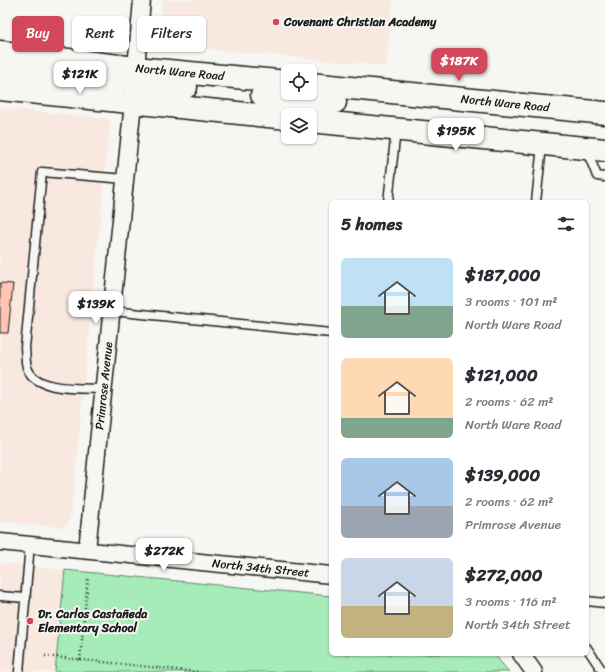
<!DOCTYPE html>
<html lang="en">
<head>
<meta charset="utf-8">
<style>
  :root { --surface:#fff; --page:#f2f2f3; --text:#2b2b33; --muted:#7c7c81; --accent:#d1495b }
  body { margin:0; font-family:Sriracha,sans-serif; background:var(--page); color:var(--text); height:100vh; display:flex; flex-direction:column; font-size:15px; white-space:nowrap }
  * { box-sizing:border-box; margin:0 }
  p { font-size:13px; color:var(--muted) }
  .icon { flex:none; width:22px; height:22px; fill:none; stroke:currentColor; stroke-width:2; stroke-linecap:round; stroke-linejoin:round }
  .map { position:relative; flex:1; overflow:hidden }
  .sheet { position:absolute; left:329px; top:200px; width:260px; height:456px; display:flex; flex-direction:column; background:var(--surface); border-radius:6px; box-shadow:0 1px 3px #0004 }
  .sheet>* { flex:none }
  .hud { position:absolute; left:12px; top:16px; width:257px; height:36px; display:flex; gap:8px }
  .fabs { position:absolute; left:281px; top:64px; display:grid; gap:8px }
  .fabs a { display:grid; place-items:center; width:36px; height:36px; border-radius:6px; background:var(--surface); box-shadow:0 1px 3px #0004; font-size:20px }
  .price { position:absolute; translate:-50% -34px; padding:0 9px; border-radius:8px; background:#fff; color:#222; font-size:13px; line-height:26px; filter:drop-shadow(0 1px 2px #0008) }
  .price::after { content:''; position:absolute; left:50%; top:24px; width:12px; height:9px; margin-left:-6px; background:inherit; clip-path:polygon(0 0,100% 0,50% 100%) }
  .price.on { background:var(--accent); color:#fff }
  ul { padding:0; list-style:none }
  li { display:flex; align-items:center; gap:12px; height:100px; padding:0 12px }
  li span { display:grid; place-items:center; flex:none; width:112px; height:80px; border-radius:6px; color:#555 }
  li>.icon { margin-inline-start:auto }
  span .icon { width:48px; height:48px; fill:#fffc; stroke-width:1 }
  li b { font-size:17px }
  h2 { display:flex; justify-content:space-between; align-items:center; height:48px; padding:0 12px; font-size:17px }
  .pill { padding:0 14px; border-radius:6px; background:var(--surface); box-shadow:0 1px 3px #0004; font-size:14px; line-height:36px }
  .pill.on { background:var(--accent); color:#fff }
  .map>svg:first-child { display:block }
  .built { fill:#f8e8df }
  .green { fill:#a5ecb8; stroke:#60846a }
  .building { fill:#fec6b3; stroke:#1c1c1c }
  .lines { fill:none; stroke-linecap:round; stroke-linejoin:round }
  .lane-casing { stroke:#1c1c1c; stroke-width:11 }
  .street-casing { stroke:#1c1c1c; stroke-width:19 }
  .secondary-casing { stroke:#1c1c1c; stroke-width:25 }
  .path { stroke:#1c1c1c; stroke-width:2.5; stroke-dasharray:1 3; stroke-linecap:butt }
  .lane { stroke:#f6f6f2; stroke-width:8 }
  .street { stroke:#f6f6f2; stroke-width:16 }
  .secondary { stroke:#f6f6f2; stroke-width:22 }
  .poi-dot { fill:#d1495b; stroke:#f6f6f2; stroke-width:1.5 }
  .labels { text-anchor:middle; stroke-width:4; stroke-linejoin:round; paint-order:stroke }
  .poi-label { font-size:12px; font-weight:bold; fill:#1c1c1c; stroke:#f6f6f2; text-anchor:start }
  .street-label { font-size:12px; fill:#1c1c1c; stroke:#f6f6f2 }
</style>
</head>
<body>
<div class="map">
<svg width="605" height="672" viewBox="0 0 605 672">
  <rect width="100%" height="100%" fill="#f6f6f2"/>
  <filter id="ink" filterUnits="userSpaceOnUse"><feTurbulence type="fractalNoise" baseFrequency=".025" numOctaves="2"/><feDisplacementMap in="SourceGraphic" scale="8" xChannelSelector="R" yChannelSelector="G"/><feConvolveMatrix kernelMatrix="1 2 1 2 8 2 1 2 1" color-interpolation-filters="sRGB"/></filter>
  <g filter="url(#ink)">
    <path class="built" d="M163 0H393L386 66 159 44Z
      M0 108 110 119 71 515 69 521 66 525 62 527 0 522Z
      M0 563 65 570 55 672H0Z"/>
    <path class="green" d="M65 570 331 596V654H494L509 672H55Z"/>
    <path class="building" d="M0 283 13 284 8 333H0Z"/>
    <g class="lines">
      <g class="lane-casing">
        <path id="lane" d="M587 151 597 176 605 177
          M388 202 396 130
          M536 202 542 145
          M112 311 331 333
          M104 389C83 388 34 392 27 367 25 361 26 354 25 348L42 172 125 179
          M0 596 26 598
          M587 601 605 603
          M587 648 603 672
          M19 672 30 544"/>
      </g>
      <g class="street-casing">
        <g id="street">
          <path d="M136 68 142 0"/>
          <path id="s1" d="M0 542 331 575"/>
          <path id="s2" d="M87 550 133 103"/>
          <path d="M521 654 534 672"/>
        </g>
      </g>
      <g class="secondary-casing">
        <g id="secondary">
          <path id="s3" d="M0 52 136 68 288 82"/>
          <path d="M0 69 114 81 127 79 134 73"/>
          <path id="s4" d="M310 84 605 113"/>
          <path d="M0 89 288 118"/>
          <path d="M262 95 335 102"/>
          <path d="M133 103C133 100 133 96 135 94 142 80 173 86 186 87"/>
          <path d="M310 121 605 150"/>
        </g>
      </g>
      <path class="path" d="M45 656 198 672
        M80 660 88 577"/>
      <use href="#lane" class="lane"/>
      <use href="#street" class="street"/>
      <use href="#secondary" class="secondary"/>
    </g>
  </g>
  <g class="poi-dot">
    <circle cx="276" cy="22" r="4"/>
    <circle cx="30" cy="621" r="4"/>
  </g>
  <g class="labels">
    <g class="poi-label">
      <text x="284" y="26">Covenant Christian Academy</text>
      <text x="38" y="618">Dr. Carlos Castañeda<tspan x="38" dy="14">Elementary School</tspan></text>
    </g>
    <g class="street-label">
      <text dy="4" stroke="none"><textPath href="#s3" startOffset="181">North Ware Road</textPath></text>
      <text dy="4" stroke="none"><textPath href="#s4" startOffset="196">North Ware Road</textPath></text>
      <text dy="4" stroke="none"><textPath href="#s2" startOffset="165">Primrose Avenue</textPath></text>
      <text dy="4" stroke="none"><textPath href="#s1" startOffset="262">North 34th Street</textPath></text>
    </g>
  </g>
</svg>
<div class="fabs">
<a><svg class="icon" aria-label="locate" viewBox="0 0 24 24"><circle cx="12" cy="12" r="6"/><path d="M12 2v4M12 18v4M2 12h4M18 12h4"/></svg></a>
<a><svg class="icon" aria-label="layers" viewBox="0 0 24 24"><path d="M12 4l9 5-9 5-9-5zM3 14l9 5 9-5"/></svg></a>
</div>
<b class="price on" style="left:459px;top:82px">$187K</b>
<b class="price" style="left:80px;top:95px">$121K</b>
<b class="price" style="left:456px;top:152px">$195K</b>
<b class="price" style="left:96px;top:325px">$139K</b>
<b class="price" style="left:164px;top:572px">$272K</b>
<div class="hud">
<a class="pill on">Buy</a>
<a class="pill">Rent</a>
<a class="pill">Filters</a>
</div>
<section class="sheet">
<h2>5 homes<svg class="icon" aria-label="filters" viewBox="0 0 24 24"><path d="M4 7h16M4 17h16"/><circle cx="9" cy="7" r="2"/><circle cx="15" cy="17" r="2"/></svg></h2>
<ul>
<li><span style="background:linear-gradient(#bfe0f5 60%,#7fa58c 0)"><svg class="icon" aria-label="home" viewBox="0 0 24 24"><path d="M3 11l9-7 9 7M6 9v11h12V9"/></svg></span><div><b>$187,000</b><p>3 rooms · 101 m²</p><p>North Ware Road</p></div></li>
<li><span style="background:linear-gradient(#ffd9b3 75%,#7fa58c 0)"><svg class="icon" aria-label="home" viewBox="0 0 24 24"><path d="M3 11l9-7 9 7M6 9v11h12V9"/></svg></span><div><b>$121,000</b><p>2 rooms · 62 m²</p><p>North Ware Road</p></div></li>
<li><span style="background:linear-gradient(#a9c7e8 60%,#9aa5b1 0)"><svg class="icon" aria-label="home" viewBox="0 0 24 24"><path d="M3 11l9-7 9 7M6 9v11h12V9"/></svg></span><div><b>$139,000</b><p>2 rooms · 62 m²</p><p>Primrose Avenue</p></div></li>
<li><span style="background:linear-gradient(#c9d6e8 60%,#c2b280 0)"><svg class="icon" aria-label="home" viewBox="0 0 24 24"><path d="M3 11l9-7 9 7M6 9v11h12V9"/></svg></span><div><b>$272,000</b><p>3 rooms · 116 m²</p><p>North 34th Street</p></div></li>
</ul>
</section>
</div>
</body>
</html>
